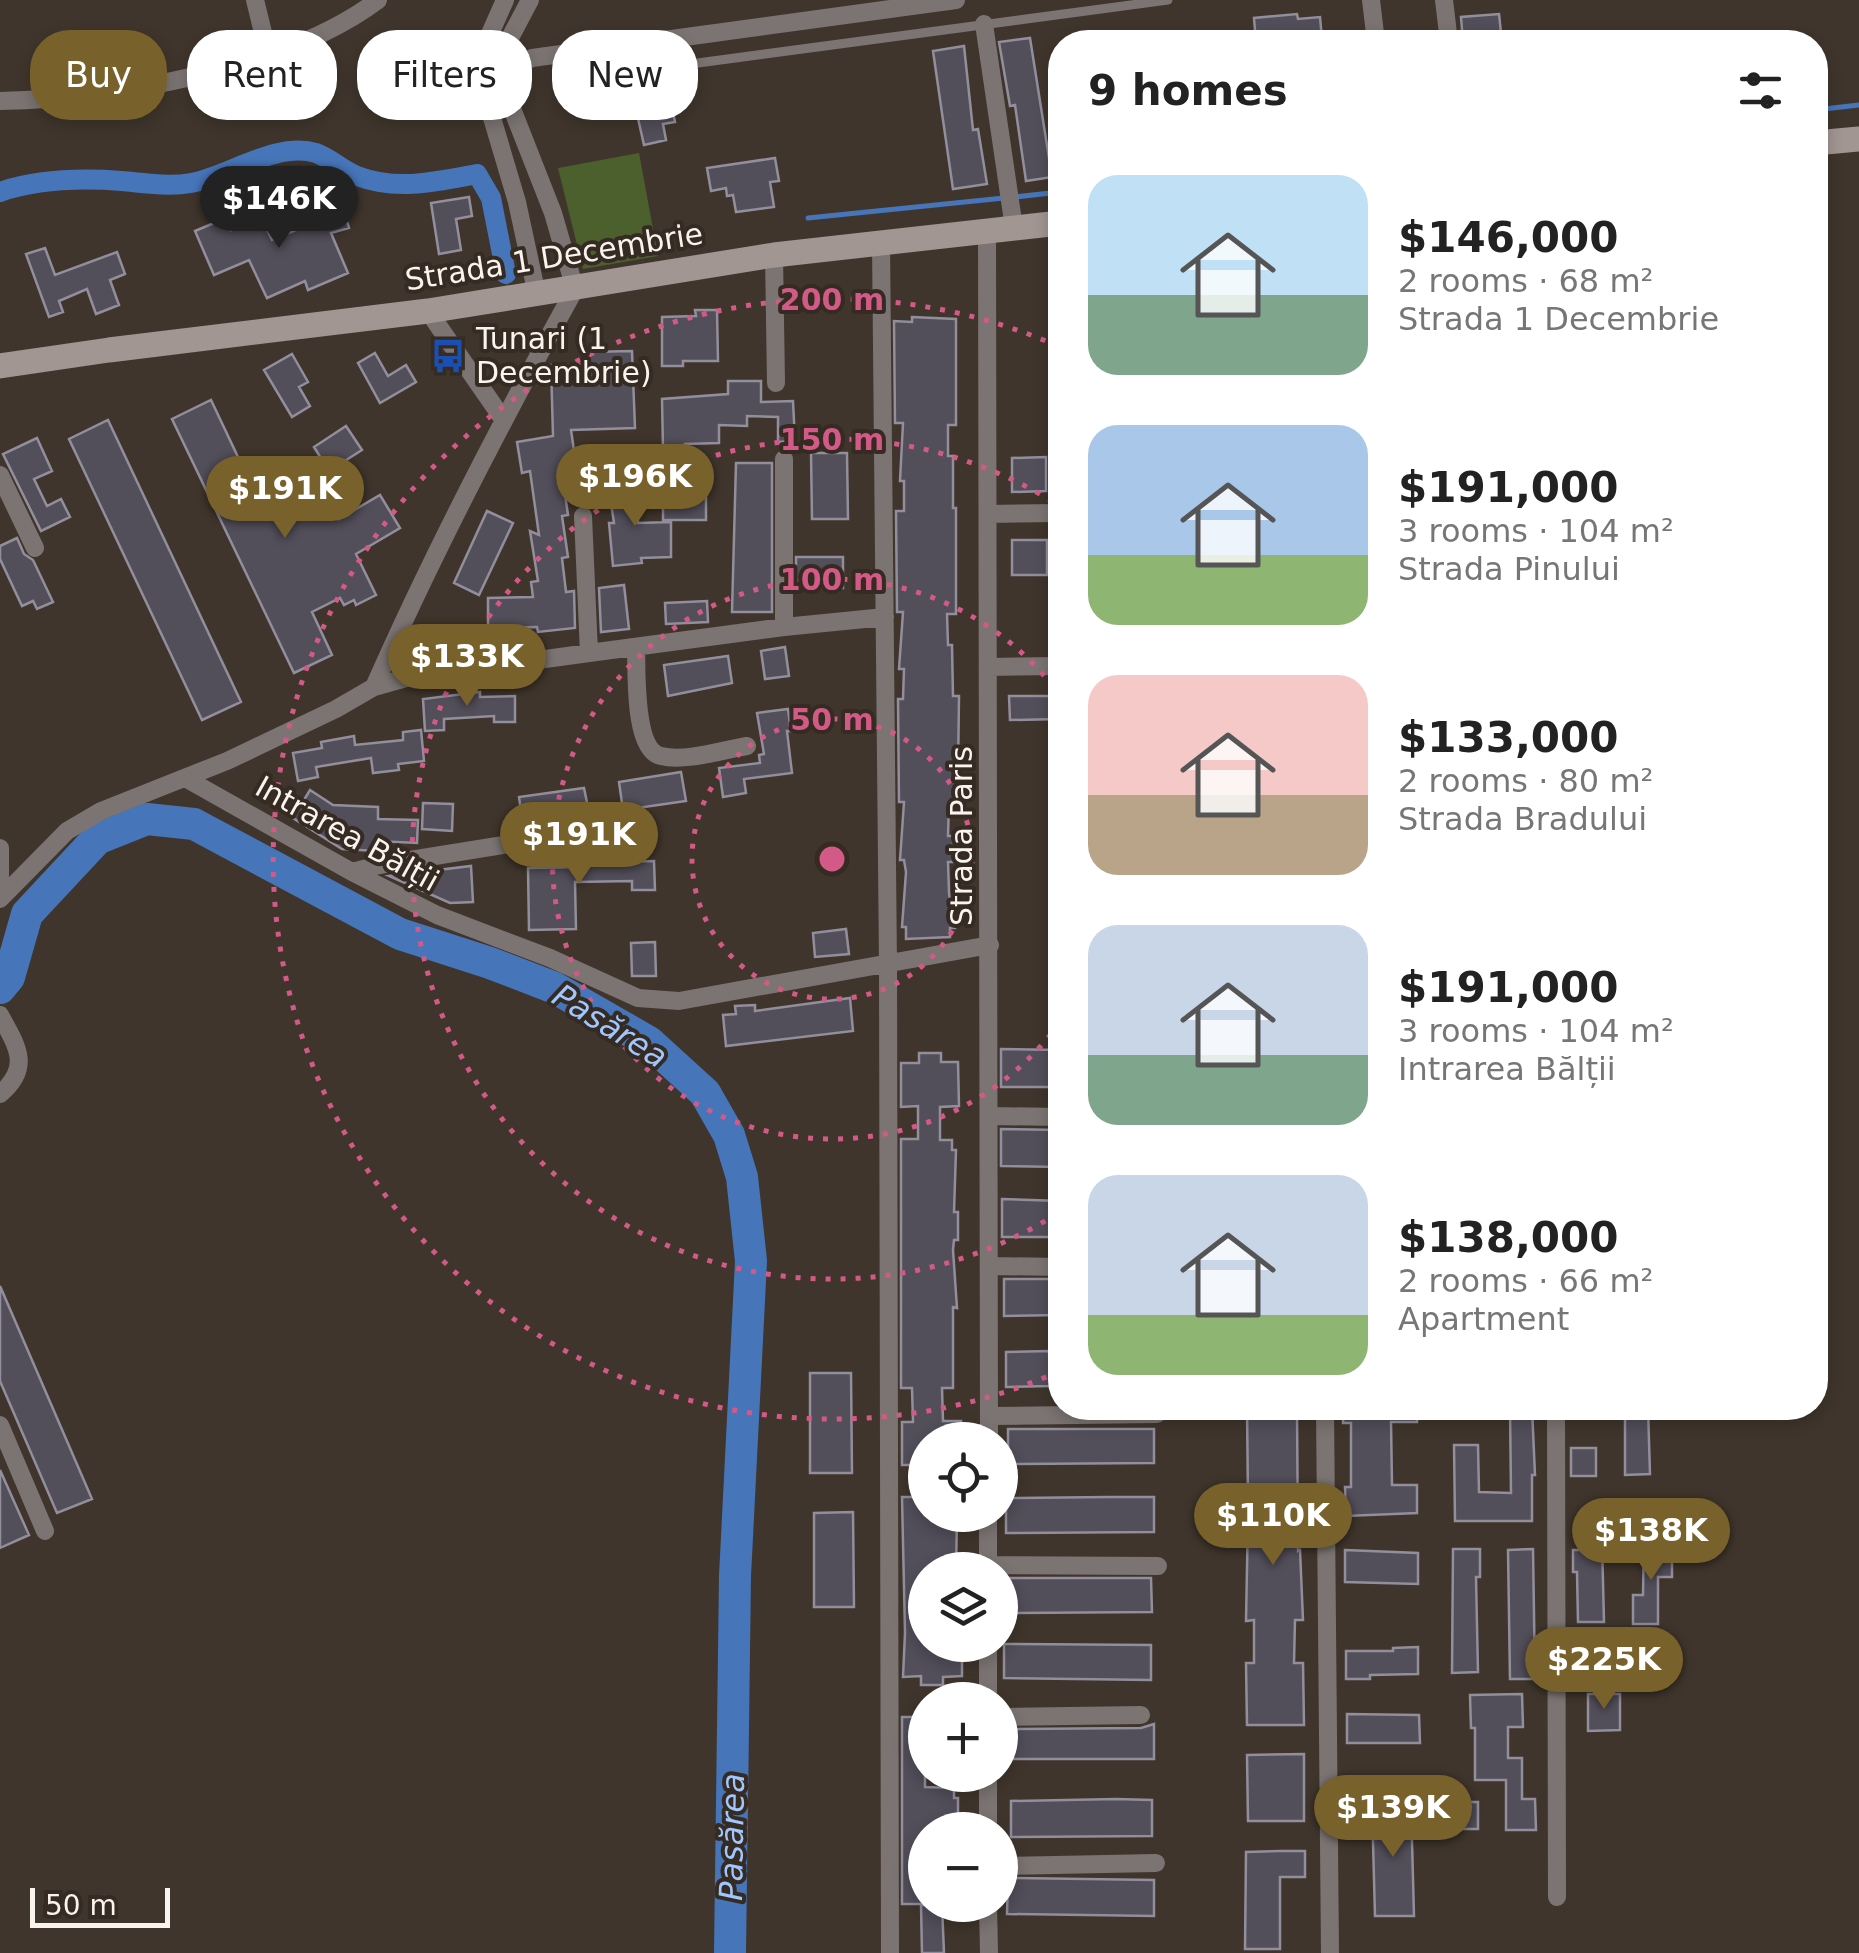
<!DOCTYPE html>
<html lang="en">
<head>
<meta charset="utf-8">
<style>
  :root { --surface:#fff; --page:#f2f2f2; --text:#222; --muted:#767676; --accent:#78612a }
  body { margin:0; font-family:"DejaVu Sans",sans-serif; background:var(--page); color:var(--text); height:100vh; display:flex; flex-direction:column; font-size:38px; white-space:nowrap }
  * { box-sizing:border-box; margin:0 }
  p { font-size:32px; color:var(--muted) }
  .icon { flex:none; width:55px; height:55px; fill:none; stroke:currentColor; stroke-width:2; stroke-linecap:round; stroke-linejoin:round }
  .map { position:relative; flex:1; overflow:hidden }
  .side { position:absolute; left:1048px; top:30px; width:780px; height:1390px; display:flex; flex-direction:column; background:var(--surface); border-radius:40px; box-shadow:0 5px 15px #0003 }
  .side>* { flex:none }
  .guide { position:absolute; left:30px; top:30px; width:868px; height:90px; display:flex; gap:20px }
  .fabs { position:absolute; left:908px; top:1422px; display:grid; gap:20px }
  .fabs a { display:grid; place-items:center; width:110px; height:110px; border-radius:50%; background:var(--surface); box-shadow:0 5px 15px #0003; font-size:50px }
  .scale { position:absolute; left:30px; bottom:25px; width:140px; box-sizing:border-box; padding-left:10px; border:5px solid #faf4ee; border-top:0; font-size:28px; line-height:35px; white-space:nowrap; color:#faf4ee; -webkit-text-stroke:8px #352b22; paint-order:stroke }
  .price { position:absolute; translate:-50% -85px; padding:0 22px; border-radius:35px; background:var(--accent); color:#fff; font-size:32px; line-height:65px; filter:drop-shadow(0 2px 5px #0008) }
  .price::after { content:''; position:absolute; left:50%; top:60px; width:30px; height:22px; margin-left:-15px; background:inherit; clip-path:polygon(0 0,100% 0,50% 100%) }
  .price.active { background:#222; color:#fff }
  ul { padding:0; list-style:none }
  li { display:flex; align-items:center; gap:30px; height:250px; padding:0 40px }
  li span { display:grid; place-items:center; flex:none; width:280px; height:200px; border-radius:30px; color:#555 }
  li>.icon { margin-inline-start:auto }
  span .icon { width:120px; height:120px; fill:#fffc; stroke-width:1 }
  li b { font-size:42px }
  h2 { display:flex; justify-content:space-between; align-items:center; height:120px; padding:0 40px; font-size:42px }
  .pill { padding:0 35px; border-radius:40px; background:var(--surface); box-shadow:0 5px 15px #0003; font-size:35px; line-height:90px }
  .pill.active { background:var(--accent); color:#fff }
  .map>svg:first-child { display:block }
  .green { fill:#4b602d }
  .lines { fill:none; stroke-linecap:round; stroke-linejoin:round }
  .stream { stroke:#4675b9; stroke-width:5 }
  .canal { stroke:#4675b9; stroke-width:20 }
  .river { stroke:#4675b9; stroke-width:32 }
  .building { fill:#524e5a; stroke:#938e9c; stroke-width:2.5 }
  .lane { stroke:#7b7472; stroke-width:9 }
  .street { stroke:#7b7472; stroke-width:18 }
  .secondary { stroke:#a19692; stroke-width:25 }
  .ring { fill:none; stroke:#d35a87; stroke-width:5; stroke-dasharray:5 10 }
  .labels { text-anchor:middle; stroke-width:8; stroke-linejoin:round; paint-order:stroke }
  .street-label { font-size:30px; fill:#faf4ee; stroke:#352b22 }
  .poi-label { font-size:30px; fill:#faf4ee; stroke:#352b22; text-anchor:start }
  .water-label { font-size:32px; font-style:italic; fill:#a0c6fe; stroke:#352b22 }
  .centre { fill:#d35a87; stroke:#352b22; stroke-width:5 }
  .ring-label { font-size:30px; text-anchor:middle; font-weight:bold; fill:#d35a87; stroke:#352b22; stroke-width:8; stroke-linejoin:round; paint-order:stroke }
</style>
</head>
<body>
<div class="map">
<svg width="1859" height="1953" viewBox="0 0 1859 1953">
  <rect width="100%" height="100%" fill="#3f352c"/>
  <path class="green" d="M639 153 658 256 583 269 558 168Z"/>
  <g class="lines">
    <path class="stream" d="M1815 110 1859 105
      M1015 197 1060 192
      M808 218 1004 198"/>
    <path class="canal" d="M0 192C37 179 82 178 122 181 144 183 168 187 191 183 227 177 276 141 316 153 330 158 342 170 357 176 397 191 435 182 477 174L491 198 506 274"/>
    <path class="river" d="M0 988 9 977 27 914 97 839 147 819 194 824 400 934 490 963 555 988 649 1042 705 1093 729 1135 742 1177 751 1261 735 1576 730 1953"/>
  </g>
  <path class="building" d="M1297 14 1298 19 1320 17 1322 39 1304 42H1256L1254 18Z
    M1499 14 1502 42H1463L1461 17Z
    M1030 38 1052 177 1026 181 1015 105 1010 106 999 42Z
    M964 46 973 130 978 129 987 184 953 189 933 51Z
    M675 82 681 107 672 108 675 122 663 124 666 140 644 145 632 92Z
    M775 158 779 181 770 182 774 207 736 212 733 195 727 196 726 188 711 191 707 168Z
    M469 197 472 216 456 219 461 250 439 254 431 203Z
    M342 204 349 228 331 233 348 273 308 290 305 281 267 298 249 260 214 275 195 231 226 218 231 230 261 217 272 240 325 218 322 209Z
    M45 248 55 275 117 252 125 274 110 280 119 305 96 314 87 289 59 301 63 312 49 317 26 254Z
    M695 310H717L718 361H683V366H662V317L696 316Z
    M912 317 956 319V425H948V456H953V508H956V614H947L948 645H952L953 696H959L958 775V803H949L948 836H953V862H948L949 892 950 902H955V928H950V937L906 939V927H902L906 872 904 860H900L904 802H899L898 699H903L904 669H899L903 612H897L896 511H904V481H900L903 423H895L894 321 912 322Z
    M632 351 635 428 571 430 576 464 561 466 568 515 562 516 568 557 562 558 566 592 574 591 575 628 538 632 537 627 488 628V598L533 597 531 582 538 581 530 531 539 535 530 471 522 473 517 442 553 436 551 365 589 364V352Z
    M375 353 388 376 406 365 416 382 380 403 358 363Z
    M292 354 308 382 299 387 310 406 292 417 264 370Z
    M728 381H761V402L793 401 795 441 778 442V417L747 416V426L719 425V443L685 444V449H663L662 399 728 394Z
    M211 400 265 514 306 494 314 509 330 501 339 519 380 495 400 528 356 554 376 595 356 605 354 600 344 605 340 598 312 612 332 655 294 673 172 419Z
    M108 420 241 702 202 720 69 439Z
    M346 426 362 450 329 471 314 447Z
    M37 438 52 471 34 479 47 506 61 499 70 517 41 531 3 454Z
    M811 453H847L848 519H812Z
    M1046 457V491L1012 492V458Z
    M736 463H772V612H732Z
    M636 480 638 523 671 522V557L641 558 642 563 613 566 609 523H614L608 484Z
    M706 489V520H663V490Z
    M487 511 513 523 479 595 454 583Z
    M17 538 24 554 33 560 53 602 37 609 33 601 22 606 0 559V546Z
    M1012 540H1047V575H1012Z
    M796 557H843V588H796Z
    M624 585 629 629 601 632 599 588Z
    M707 601 708 622 666 624 665 603Z
    M453 634 456 659 428 662 425 637Z
    M785 647 789 676 765 679 761 651Z
    M728 656 732 683 668 696 664 665Z
    M480 692V697L515 696V722H494V716L444 719V730L425 731 423 699Z
    M1009 696H1060V719L1010 720Z
    M788 709 791 731H787L792 773 744 779 746 793 723 797 719 768 760 763 759 755 764 754 757 713Z
    M421 730 424 761 398 764 399 770 373 773 371 758 316 767 318 777 298 781 293 753 322 748 321 742 354 736 355 745 403 740V732Z
    M681 772 686 801 623 810 619 782Z
    M584 788 590 817 523 826 519 797Z
    M310 790 333 805 378 807V819L418 820 417 843 377 841 376 851 342 849 293 818Z
    M423 803 453 804 452 831 422 829Z
    M615 849V862L654 861 655 890H632V881L575 882 576 929 529 930 528 868 587 867 586 850Z
    M471 866 473 902 450 903 389 876Z
    M846 929 849 954 815 957 813 933Z
    M655 942 656 976H632L631 943Z
    M850 998 853 1031 726 1046 723 1015 736 1014 735 1006 755 1005V1011Z
    M1001 1049 1060 1050V1087H1001Z
    M919 1053H941V1062H958L959 1106 940 1107V1140H952V1150H956L954 1212H958V1240H954L953 1250 957 1308 953 1307V1388H942L943 1421H961V1440H925V1465H902V1422H913L912 1388H901V1139H918V1106L901 1107V1063H919Z
    M1001 1129 1060 1130V1167L1001 1166Z
    M1002 1199 1060 1201V1237H1002Z
    M1004 1279H1060V1315L1004 1316Z
    M0 1286 92 1499 57 1513 0 1381Z
    M1049 1351 1050 1386 1006 1387V1352Z
    M810 1373H851L852 1473H810Z
    M1247 1408H1297L1298 1551 1300 1550 1303 1620H1295L1294 1663H1303L1304 1725H1247L1246 1663H1254V1620L1246 1621 1248 1516H1242V1501H1248Z
    M1344 1408H1417V1422H1391L1392 1485H1417V1513L1346 1516 1345 1487H1351V1423H1343Z
    M1510 1408H1532L1535 1475H1532V1521H1455L1454 1445H1478L1479 1492 1511 1493Z
    M1625 1408H1648L1650 1474 1625 1475Z
    M1008 1429H1154V1463L1008 1464Z
    M1571 1448H1596V1476H1571Z
    M0 1470 29 1535 0 1548Z
    M902 1497H925V1515H957L956 1570H925V1645H962V1676L943 1677V1685H921V1676L903 1677 905 1633Z
    M1110 1497H1154V1532L1006 1533V1498Z
    M853 1512 854 1607H814V1513Z
    M1644 1537H1658V1557H1672V1577H1658V1624H1633V1595H1643Z
    M1584 1542H1602L1604 1622H1578L1577 1572H1573V1550H1584Z
    M1453 1549H1480V1577H1476L1478 1672 1452 1673Z
    M1533 1549 1535 1679H1510L1508 1550Z
    M1345 1550 1418 1553V1584L1345 1582Z
    M1007 1578H1151L1152 1612 1007 1613Z
    M1004 1644 1151 1645V1680L1004 1678Z
    M1418 1647V1674L1370 1675V1679H1346V1651H1393V1648Z
    M1522 1694 1523 1727H1508V1758H1522V1799H1535L1536 1830H1506V1780H1475V1728H1471L1470 1695Z
    M1588 1694H1620V1730L1588 1731Z
    M1347 1714 1419 1715 1420 1743H1347Z
    M902 1717H925V1787L954 1788V1798H958V1826H954V1830H925V1904H902Z
    M1154 1724V1759H1005V1729L1141 1728Z
    M1304 1754V1821H1248L1247 1755Z
    M1116 1799 1152 1800V1836L1011 1837V1801Z
    M1453 1802H1478V1829H1453Z
    M1411 1804 1414 1916H1375L1372 1805Z
    M1279 1851H1305V1877H1280V1949H1245L1246 1852Z
    M1008 1878 1154 1880V1916L1007 1914Z
    M921 1905H942L944 1953H922Z"/>
  <g class="lines">
    <path class="lane" d="M571 80 1168 0"/>
    <path class="street" d="M255 0 268 53
      M505 0 485 45 484 91 517 202 537 295
      M1371 0 1376 42
      M1444 0 1449 42
      M984 24 1014 228
      M507 80 518 65 532 58 956 0
      M0 101C114 98 285 70 378 0
      M987 231 989 1440
      M881 242 888 965 890 1953
      M774 255 776 383
      M428 311 503 419
      M0 475 35 548
      M988 514 1060 513
      M583 516 589 653
      M784 627V459
      M636 647C637 671 633 750 661 756 686 762 722 750 747 746
      M988 667 1060 666
      M374 687C434 551 503 419 575 289L553 213 509 101 506 59 511 36 530 0
      M185 778 352 872 437 915 550 958 638 998 679 1001 990 945
      M0 848V883
      M352 872 379 865 572 834
      M0 899 67 831 101 811 227 761 336 709 374 687 406 678 589 653 784 627 885 617
      M0 1015C17 1046 32 1067 0 1094
      M990 1116 1060 1117
      M990 1266 1060 1267
      M1325 1408 1330 1953
      M1556 1408 1557 1897
      M989 1416 1157 1414
      M0 1425 45 1531
      M988 1565 1158 1566
      M988 1570V1515
      M988 1700V1645
      M1000 1717 1141 1715
      M988 1775V1830
      M1000 1866 1156 1863
      M988 1905 989 1953"/>
    <path class="secondary" d="M1815 143 1859 139
      M0 366 109 350 428 311 774 255 1060 223"/>
  </g>
  <g class="ring">
    <circle cx="832" cy="859" r="140"/>
    <path d="M1060 1022A280 280 0 1 1 1060 696"/>
    <path d="M1058 1213A420 420 0 1 1 1058 505"/>
    <path d="M1060 1371A560 560 0 1 1 1060 347"/>
  </g>
  <defs>
    <g id="bus-bare" transform="scale(2.7)"><path d="M-5-6H5V4H4V6H2V4H-2V6H-4V4H-5ZM-3.5-4V0h7V-4ZM-3.5 1.2v1.5H-2V1.2ZM2 1.2v1.5H3.5V1.2Z" fill="#1a4fb4" stroke="#352b22" stroke-width="2.5" paint-order="stroke"/></g>
  </defs>
  <g fill-rule="evenodd">
    <use href="#bus-bare" x="448" y="356"/>
  </g>
  <g class="labels">
    <g class="street-label">
      <text transform="translate(554 257) rotate(-9)" y="10">Strada 1 Decembrie</text>
      <text transform="translate(347 834) rotate(29)" y="10">Intrarea Bălții</text>
      <text transform="translate(962 836) rotate(-90)" y="10">Strada Paris</text>
    </g>
    <g class="poi-label">
      <text x="476" y="349">Tunari (1<tspan x="476" dy="34">Decembrie)</tspan></text>
    </g>
    <g class="water-label">
      <text transform="translate(610 1026) rotate(32)" y="11">Pasărea</text>
      <text transform="translate(732 1837) rotate(-89)" y="11">Pasărea</text>
    </g>
  </g>
  <circle cx="832" cy="859" r="15" class="centre"/>
  <g class="ring-label">
    <text x="832" y="310">200 m</text>
    <text x="832" y="450">150 m</text>
    <text x="832" y="590">100 m</text>
    <text x="832" y="730">50 m</text>
  </g>
</svg>
<div class="fabs">
<a><svg class="icon" aria-label="locate" viewBox="0 0 24 24"><circle cx="12" cy="12" r="6"/><path d="M12 2v4M12 18v4M2 12h4M18 12h4"/></svg></a>
<a><svg class="icon" aria-label="layers" viewBox="0 0 24 24"><path d="M12 4l9 5-9 5-9-5zM3 14l9 5 9-5"/></svg></a>
<a>+</a>
<a>−</a>
</div>
<div class="scale">50 m</div>
<b class="price active" style="left:279px;top:251px">$146K</b>
<b class="price" style="left:635px;top:529px">$196K</b>
<b class="price" style="left:285px;top:541px">$191K</b>
<b class="price" style="left:467px;top:709px">$133K</b>
<b class="price" style="left:579px;top:887px">$191K</b>
<b class="price" style="left:1273px;top:1568px">$110K</b>
<b class="price" style="left:1651px;top:1583px">$138K</b>
<b class="price" style="left:1604px;top:1712px">$225K</b>
<b class="price" style="left:1393px;top:1860px">$139K</b>
<div class="guide">
<a class="pill active">Buy</a>
<a class="pill">Rent</a>
<a class="pill">Filters</a>
<a class="pill">New</a>
</div>
<section class="side">
<h2>9 homes<svg class="icon" aria-label="filters" viewBox="0 0 24 24"><path d="M4 7h16M4 17h16"/><circle cx="9" cy="7" r="2"/><circle cx="15" cy="17" r="2"/></svg></h2>
<ul>
<li><span style="background:linear-gradient(#bfe0f5 60%,#7fa58c 0)"><svg class="icon" aria-label="home" viewBox="0 0 24 24"><path d="M3 11l9-7 9 7M6 9v11h12V9"/></svg></span><div><b>$146,000</b><p>2 rooms · 68 m²</p><p>Strada 1 Decembrie</p></div></li>
<li><span style="background:linear-gradient(#a9c7e8 65%,#8fb573 0)"><svg class="icon" aria-label="home" viewBox="0 0 24 24"><path d="M3 11l9-7 9 7M6 9v11h12V9"/></svg></span><div><b>$191,000</b><p>3 rooms · 104 m²</p><p>Strada Pinului</p></div></li>
<li><span style="background:linear-gradient(#f6c9c9 60%,#b9a48a 0)"><svg class="icon" aria-label="home" viewBox="0 0 24 24"><path d="M3 11l9-7 9 7M6 9v11h12V9"/></svg></span><div><b>$133,000</b><p>2 rooms · 80 m²</p><p>Strada Bradului</p></div></li>
<li><span style="background:linear-gradient(#c9d6e8 65%,#7fa58c 0)"><svg class="icon" aria-label="home" viewBox="0 0 24 24"><path d="M3 11l9-7 9 7M6 9v11h12V9"/></svg></span><div><b>$191,000</b><p>3 rooms · 104 m²</p><p>Intrarea Bălții</p></div></li>
<li><span style="background:linear-gradient(#c9d6e8 70%,#8fb573 0)"><svg class="icon" aria-label="home" viewBox="0 0 24 24"><path d="M3 11l9-7 9 7M6 9v11h12V9"/></svg></span><div><b>$138,000</b><p>2 rooms · 66 m²</p><p>Apartment</p></div></li>
</ul>
</section>
</div>
</body>
</html>
